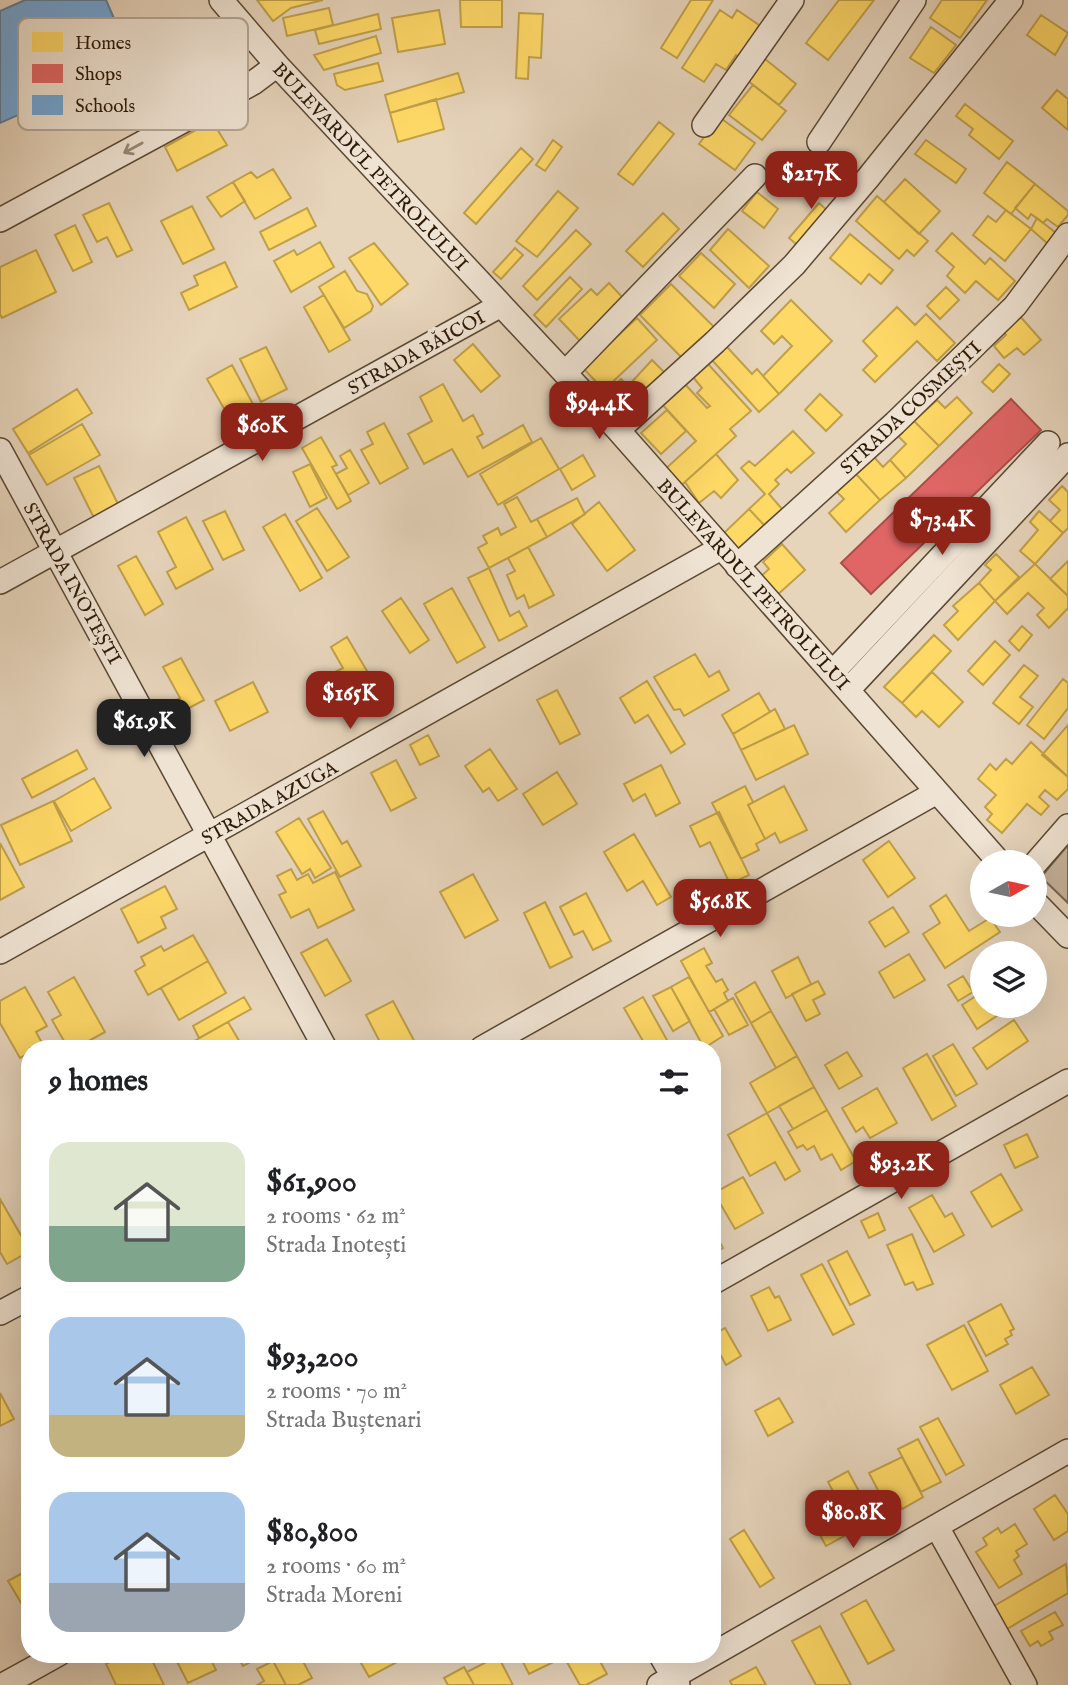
<!DOCTYPE html>
<html lang="en">
<head>
<meta charset="utf-8">
<style>
  :root { --surface:#fff; --page:#f2f2f2; --text:#202124; --muted:#757577; --accent:#8f2418 }
  body { margin:0; font-family:"IM FELL English",serif; background:var(--page); color:var(--text); height:100vh; display:flex; flex-direction:column; font-size:26px; white-space:nowrap }
  * { box-sizing:border-box; margin:0 }
  p { font-size:23px; color:var(--muted) }
  .icon { flex:none; width:38px; height:38px; fill:none; stroke:currentColor; stroke-width:2; stroke-linecap:round; stroke-linejoin:round }
  .map { position:relative; flex:1; overflow:hidden }
  .panel { position:absolute; left:21px; top:1040px; width:700px; height:623px; display:flex; flex-direction:column; background:var(--surface); border-radius:28px; box-shadow:0 7px 28px #0002 }
  .panel>* { flex:none }
  .needle { width:46px; rotate:81deg }
  .controls { position:absolute; left:970px; top:850px; display:grid; gap:14px }
  .controls a { display:grid; place-items:center; width:77px; height:77px; border-radius:50%; background:var(--surface); box-shadow:0 7px 28px #0002; font-size:35px }
  .price { position:absolute; translate:-50% -60px; padding:0 16px; border-radius:14px; background:var(--accent); color:#fff; font-size:23px; line-height:46px; filter:drop-shadow(0 2px 4px #0008) }
  .price::after { content:''; position:absolute; left:50%; top:42px; width:21px; height:16px; margin-left:-10px; background:inherit; clip-path:polygon(0 0,100% 0,50% 100%) }
  .price.on { background:#222; color:#fff }
  ul { padding:0; list-style:none }
  li { display:flex; align-items:center; gap:21px; height:175px; padding:0 28px }
  li span { display:grid; place-items:center; flex:none; width:196px; height:140px; border-radius:21px; color:#555 }
  li>.icon { margin-inline-start:auto }
  span .icon { width:84px; height:84px; fill:#fffc; stroke-width:1 }
  li b { font-size:30px }
  h2 { display:flex; justify-content:space-between; align-items:center; height:84px; padding:0 28px; font-size:30px }
  .map>svg:first-child { display:block }
  .green { fill:#c6b49c; stroke:#796751; stroke-width:2 }
  .homes { fill:#ffd966; stroke:#c0a049; stroke-width:2 }
  .shops { fill:#e06666; stroke:#aa4f49; stroke-width:2 }
  .schools { fill:#6fa8dc; stroke:#5b7d9c; stroke-width:2 }
  .lines { fill:none; stroke-linecap:round; stroke-linejoin:round }
  .minor-casing { stroke:#5a4833; stroke-width:26 }
  .minor { stroke:#efe3d3; stroke-width:23 }
  .oneway { stroke:#978977 }
  .labels { text-anchor:middle; stroke-width:7; stroke-linejoin:round; paint-order:stroke }
  .street-label { font-size:19px; fill:#2c1a06; stroke:#efe3d3 }
  .key { fill:#efe3d3; stroke:#b4a796; stroke-width:2 }
  .key-label { font-size:19px; fill:#2c1a06 }
</style>
</head>
<body>
<div class="map">
<svg width="1068" height="1685" viewBox="0 0 1068 1685">
  <rect width="100%" height="100%" fill="#e6d4bb"/>
  <filter id="stains"><feTurbulence type="fractalNoise" baseFrequency=".00286" numOctaves="4"/><feColorMatrix values="0 0 0 0 .2 0 0 0 0 .09 0 0 0 0 .02 0 0 0 .5 -.17"/></filter>
  <radialGradient id="worn" r=".72"><stop offset=".6" stop-color="#630" stop-opacity="0"/><stop offset="1" stop-color="#630" stop-opacity=".3"/></radialGradient>
  <path class="green" d="M1068 845V903L1041 877Z"/>
  <path class="homes" d="M257 0H323L291 8 273 21Z
    M460 0H502V27H461Z
    M691 0H713L677 58 661 48Z
    M839 0H874L828 60 806 43Z
    M942 0H987L960 38 930 18Z
    M329 8 333 25 287 36 283 18Z
    M439 10 445 44 398 52 392 18Z
    M720 10 732 18 737 10 759 25 741 58 736 55 726 70 716 64 704 82 682 68Z
    M519 13 543 14 541 58 529 57 528 79 516 78Z
    M378 14 381 29 319 44 315 30Z
    M1041 15 1068 33 1055 55 1027 35Z
    M931 27 956 45 934 73 910 58Z
    M376 36 381 53 324 70 314 55Z
    M765 59 796 84 779 105 747 80Z
    M378 63 383 81 345 90 337 85 334 74Z
    M458 73 464 92 390 113 385 95Z
    M753 85 786 111 762 140 729 115Z
    M1057 90 1068 99V130L1042 108Z
    M436 99 444 129 398 142 390 113Z
    M965 104 1013 141 999 159 969 135 973 129 956 116Z
    M719 117 755 143 735 170 699 144Z
    M212 121 227 145 177 171 165 147Z
    M659 122 674 134 633 185 618 174Z
    M553 140 562 147 545 171 536 165Z
    M926 140 966 169 956 183 915 154Z
    M521 148 533 159 476 224 464 213Z
    M1007 162 1035 184 1011 214 984 193Z
    M273 169 291 198 255 219 233 182 251 172 257 178Z
    M905 179 940 211 919 234 884 202Z
    M233 182 245 201 221 217 207 197Z
    M1035 184 1068 211V215L1058 227 1047 219 1043 223 1031 214 1028 219 1015 208Z
    M558 191 578 208 537 257 516 241Z
    M757 192 778 209 764 228 742 211Z
    M877 196 928 241 914 256 907 250 899 259 856 221Z
    M109 203 132 250 117 257 107 237 97 242 83 215Z
    M819 203 832 215 803 250 789 238Z
    M192 206 214 249 183 264 161 221Z
    M307 208 316 226 269 250 260 232Z
    M1006 210 1031 229 1005 261 973 235 988 216 996 222Z
    M663 213 679 229 643 267 626 251Z
    M1037 218 1056 233 1048 244 1031 229Z
    M75 225 92 262 73 271 55 235Z
    M728 229 769 266 749 288 710 250Z
    M576 230 591 244 537 300 523 286Z
    M952 233 985 264 990 258 1015 281 998 300 976 281 965 293 947 276 954 267 936 251Z
    M850 234 893 270 881 284 869 274 861 284 830 258Z
    M320 242 334 267 291 292 274 261 294 250 297 255Z
    M374 243 408 284 381 305 349 258Z
    M515 248 523 255 501 279 493 272Z
    M36 250 56 292 2 318 0 314V267Z
    M701 253 735 284 714 308 679 276Z
    M225 262 237 287 189 310 181 293 198 285 194 276Z
    M345 271 357 291 367 294 373 306 371 311 344 328 319 287Z
    M570 277 582 289 546 327 534 315Z
    M609 283 624 299 580 341 559 319 591 289 597 295Z
    M671 284 715 328 683 359 640 315Z
    M946 287 959 300 940 319 927 306Z
    M324 295 350 340 329 352 304 307Z
    M791 300 832 341 779 394 763 376 792 346 782 336 774 344 761 331Z
    M897 307 915 325 926 314 955 343 937 361 917 341 875 382 863 370 877 356 863 341Z
    M1018 314 1041 340 1024 355 1017 348 1004 358 994 346 1006 335 1001 329Z
    M637 318 657 340 604 390 583 368Z
    M473 344 500 376 481 392 454 360Z
    M266 347 287 389 261 402 240 359Z
    M727 347 752 374 757 369 779 394 759 412 712 360Z
    M652 360 664 372 623 414 604 396 621 379 628 386Z
    M708 364 751 411 730 429 736 436 676 490 661 473 696 441 660 402 682 381 707 408 710 406 697 393 702 388 693 377Z
    M999 364 1010 374 993 392 982 382Z
    M232 365 254 406 230 419 207 379Z
    M443 384 463 421 473 415 483 434 477 437 483 448 523 425 532 442 468 477 452 449 424 464 408 434 432 421 420 397Z
    M77 389 92 413 28 453 13 429Z
    M820 394 842 415 826 431 805 410Z
    M957 397 972 413 939 446 914 421 937 400 945 408Z
    M667 410 686 431 661 454 641 433Z
    M914 421 939 446 906 478 890 460 906 444 898 436Z
    M384 423 408 468 380 484 361 450 373 444 367 432Z
    M82 424 100 455 47 485 29 455Z
    M793 431 814 453 791 473 787 469 775 480 779 484 769 494 782 509 764 525 749 509 765 494 741 468 749 461 755 466Z
    M321 437 337 465 332 467 351 501 337 509 302 448Z
    M541 438 559 469 498 505 480 474Z
    M350 450 369 483 348 495 336 474 347 468 340 456Z
    M716 454 738 480 721 498 714 491 699 503 685 482Z
    M583 455 595 476 572 490 560 469Z
    M874 457 883 467 890 460 906 478 880 500 856 474Z
    M310 464 327 498 310 507 293 472Z
    M99 466 120 508 95 520 74 478Z
    M856 474 880 500 846 532 829 513 844 499 837 492Z
    M1062 486 1068 492V528L1063 533 1050 521 1060 510 1049 500Z
    M517 497 531 522 537 519 547 537 489 568 478 548 487 543 483 536 498 528 501 535 516 527 504 504Z
    M577 498 585 514 547 537 537 519Z
    M599 502 635 550 607 571 572 524Z
    M317 508 349 557 327 571 296 521Z
    M749 509 764 525 738 550 723 534Z
    M225 511 244 550 223 560 203 521Z
    M1039 511 1063 533 1035 564 1020 551 1038 530 1030 522Z
    M285 514 322 578 300 591 263 527Z
    M186 517 213 569 176 589 167 572 176 567 158 532Z
    M782 544 805 570 776 596 759 578 769 569 763 562Z
    M528 547 554 595 529 608 524 595 517 599 507 575 515 571 508 558Z
    M996 554 1019 577 995 601 979 583 991 570 985 565Z
    M136 556 163 604 145 615 118 566Z
    M1068 561V596L1050 579Z
    M1035 564 1068 596V608L1049 628 1037 615 1044 608 1028 593 1007 614 995 601Z
    M489 568 510 616 519 611 527 626 499 641 468 578Z
    M979 583 995 601 958 640 944 625 958 611 953 606Z
    M452 588 485 647 457 663 424 604Z
    M401 598 429 640 410 653 382 611Z
    M1022 626 1032 635 1019 651 1009 641Z
    M934 635 951 651 902 703 884 687Z
    M347 637 381 695 363 706 357 696 349 700 333 673 343 668 331 647Z
    M995 641 1010 655 983 685 968 671Z
    M695 654 709 677 719 671 729 690 684 716 680 709 674 710 654 677Z
    M181 658 204 700 178 714 171 703 180 698 163 667Z
    M1024 665 1038 676 1020 697 1033 707 1019 724 993 703Z
    M932 672 963 702 939 727 922 711 916 717 902 703Z
    M1063 679 1068 683V708L1044 739 1027 725Z
    M647 681 685 744 671 753 648 715 635 723 620 698Z
    M253 682 268 712 230 731 215 701Z
    M557 690 580 734 560 744 537 700Z
    M759 693 770 712 733 734 722 715Z
    M775 709 785 729 741 750 733 734Z
    M794 725 808 754 756 780 741 750Z
    M1068 725V777L1042 755Z
    M428 735 439 756 420 765 410 745Z
    M1031 742 1068 777V789L1057 800 1045 790 1039 797 1049 806 1041 815 1027 804 1002 833 987 820 992 814 985 807 996 795 978 779 990 764 996 770 1006 759 1012 764Z
    M490 749 517 789 498 801 489 788 483 792 465 766Z
    M77 750 87 769 32 798 22 779Z
    M396 760 416 798 391 811 371 773Z
    M661 765 680 803 656 816 645 794 633 801 624 784Z
    M557 772 577 804 543 825 523 794Z
    M94 778 111 808 71 831 54 801Z
    M745 786 753 802 748 805 765 839 756 844 759 850 741 859 712 803Z
    M784 786 807 830 780 843 775 833 765 839 748 805Z
    M53 801 72 841 20 865 1 825Z
    M323 811 342 844 347 841 361 866 340 877 308 819Z
    M719 812 749 875 730 884 710 842 700 847 690 826Z
    M299 818 331 868 315 878 310 869 302 874 276 832Z
    M634 834 671 897 657 905 643 881 627 891 604 852Z
    M889 841 915 878 888 897 863 860Z
    M0 843 24 887 0 900Z
    M291 869 297 880 308 874 313 883 335 872 354 910 318 928 309 909 291 918 279 895 286 892 277 876Z
    M473 874 498 920 465 938 440 892Z
    M165 886 177 909 161 917 166 928 138 943 121 909Z
    M586 893 611 941 593 950 583 931 574 935 560 907Z
    M946 895 969 931 990 918 1000 932 945 968 923 934 940 923 930 906Z
    M545 902 572 957 550 968 524 913Z
    M893 907 909 932 885 947 869 922Z
    M193 935 208 961 148 995 135 971 145 965 141 957 161 946 164 951Z
    M327 939 351 981 325 996 301 953Z
    M704 948 712 963 706 966 716 982 722 979 728 990 724 993 728 1001 709 1012 681 961Z
    M909 954 925 980 894 998 879 972Z
    M798 957 811 984 786 998 772 971Z
    M208 961 226 993 179 1020 161 988Z
    M963 976 973 992 958 1001 948 985Z
    M74 977 105 1032 76 1048H68L52 1020 61 1015 48 992Z
    M689 977 723 1036 704 1048 671 987Z
    M818 981 825 994 813 1000 820 1014 806 1021 792 994Z
    M755 982 771 1011 751 1023 735 994Z
    M25 987 47 1026 36 1032 43 1045 38 1048H30V1053L20 1058 0 1023V1001Z
    M671 987 690 1021 673 1031 653 996Z
    M982 992V1006H1012L977 1029 962 1005Z
    M244 997 251 1009 199 1038 193 1026Z
    M643 997 667 1040 652 1048H647L624 1008Z
    M733 998 748 1025 729 1035 714 1009Z
    M393 1001 418 1048H383L366 1015Z
    M771 1011 797 1056 776 1068 751 1023Z
    M1014 1020 1028 1041 987 1069 973 1048Z
    M228 1022 241 1044 233 1048H182Z
    M953 1044 977 1084 956 1096 933 1056Z
    M847 1052 862 1076 839 1089 825 1065Z
    M927 1054 956 1106 932 1120 903 1068Z
    M797 1056 814 1087 767 1113 750 1083Z
    M814 1087 827 1110 793 1129 779 1106Z
    M877 1088 897 1123 870 1138 863 1127 856 1132 842 1108Z
    M827 1110 856 1161 841 1170 832 1154 821 1160 814 1146 807 1150 803 1145 797 1148 788 1132Z
    M767 1113 800 1171 785 1180 775 1162 750 1176 728 1135Z
    M1027 1134 1038 1157 1015 1168 1004 1145Z
    M1001 1174 1022 1210 992 1227 971 1192Z
    M743 1177 763 1213 735 1229 714 1193Z
    M932 1195 945 1217 952 1213 964 1235 934 1252 909 1208Z
    M0 1199 30 1251 7 1264 0 1252Z
    M878 1213 885 1230 869 1238 861 1221Z
    M712 1227 723 1248 712 1254Z
    M912 1234 933 1284 917 1290 913 1282 905 1285 887 1245Z
    M847 1251 870 1295 850 1305 828 1261Z
    M822 1264 854 1324 833 1335 801 1275Z
    M769 1287 775 1298 779 1296 791 1320 768 1331 751 1296Z
    M1001 1304 1014 1329 1010 1331 1012 1335 1005 1339 1008 1344 986 1356 968 1322Z
    M964 1325 988 1371 952 1390 927 1345Z
    M725 1328 741 1356 726 1365 712 1339V1335Z
    M1032 1367 1049 1395 1016 1414 1000 1385Z
    M0 1393 14 1419 0 1426Z
    M779 1398 793 1422 768 1436 755 1411Z
    M938 1418 964 1465 946 1475 920 1427Z
    M918 1439 941 1482 921 1492 898 1449Z
    M902 1457 923 1497 902 1509 894 1493 882 1498 869 1473Z
    M848 1471 876 1523 856 1534 828 1482Z
    M1055 1495 1068 1514V1531L1054 1540 1034 1509Z
    M824 1500 844 1536 826 1546 806 1510Z
    M1015 1524 1027 1544 1016 1551 1019 1556 1014 1560 1022 1574 999 1588 976 1552 987 1545 983 1538 998 1528 1001 1533Z
    M744 1530 774 1578 760 1587 730 1539Z
    M1066 1564 1068 1593 1007 1629 994 1606Z
    M30 1569V1618L8 1581Z
    M866 1600 894 1650 868 1664 841 1614Z
    M1055 1612 1063 1625 1049 1632 1053 1639 1041 1646 1038 1641 1030 1646 1021 1631Z
    M820 1626 851 1685H816L792 1641Z
    M126 1654H149L164 1685H116L106 1664Z
    M173 1654H208L216 1670 188 1683Z
    M236 1654H266L243 1666Z
    M286 1654H299L312 1678 298 1685H286L273 1661Z
    M356 1654H393L397 1662 369 1677Z
    M509 1654H570L529 1674 521 1658 513 1662Z
    M570 1654H596L607 1674 586 1685H580L564 1657Z
    M498 1656 513 1685H474L467 1672Z
    M273 1661 286 1685H257L264 1681 257 1669Z
    M464 1667 474 1685H448L444 1678Z
    M756 1667 766 1685H732L730 1681Z"/>
  <path class="shops" d="M1011 399 1041 430 871 594 841 563Z"/>
  <path class="schools" d="M25 0H106L134 64 0 123V11Z"/>
  <g class="lines">
    <g class="minor-casing">
      <path id="minor" d="M221 0 277 65 618 430 1000 863
        M704 125 792 0
        M819 142 914 0
        M0 220 253 83 277 65
        M565 373 755 176
        M618 430 715 342 794 265 868 178 1011 0
        M0 450 325 1048
        M737 566 895 423 1015 306 1068 235
        M0 582 501 305
        M833 672 1048 443
        M848 690 1068 455
        M1034 865 1068 826
        M1034 901 1068 936
        M0 952 721 548
        M482 1048 937 792
        M712 1283 1068 1081
        M0 1313 30 1297
        M937 1527 1025 1685
        M660 1654 678 1685
        M3 1685 59 1654
        M659 1685 1068 1451"/>
    </g>
    <use href="#minor" class="minor"/>
  </g>
  <defs><path id="oneway-shaft" d="M-6 0H5M1.5-3L5.5 0L1.5 3" fill="none" stroke-width="1.6" stroke-linecap="round" stroke-linejoin="round" transform="scale(1.75)"/></defs>
  <use class="oneway" href="#oneway-shaft" transform="translate(133 148) rotate(151)"/>
  <g class="labels">
    <g class="street-label">
      <text transform="translate(371 166) rotate(47)" y="7">BULEVARDUL PETROLULUI</text>
      <text transform="translate(416 352) rotate(-29)" y="7">STRADA BĂICOI</text>
      <text transform="translate(910 407) rotate(-43)" y="7">STRADA COSMEȘTI</text>
      <text transform="translate(73 583) rotate(61)" y="7">STRADA INOTEȘTI</text>
      <text transform="translate(754 584) rotate(48)" y="7">BULEVARDUL PETROLULUI</text>
      <text transform="translate(269 802) rotate(-29)" y="7">STRADA AZUGA</text>
    </g>
  </g>
  <rect x="18" y="18" width="230" height="112" rx="10" class="key"/>
  <rect x="32" y="32" width="31" height="20" fill="#ffd966"/>
  <rect x="32" y="64" width="31" height="19" fill="#e06666"/>
  <rect x="32" y="95" width="31" height="20" fill="#6fa8dc"/>
  <g class="key-label">
    <text x="75" y="49">Homes</text>
    <text x="75" y="80">Shops</text>
    <text x="75" y="112">Schools</text>
  </g>
  <rect width="100%" height="100%" filter="url(#stains)"/>
  <rect width="100%" height="100%" fill="url(#worn)"/>
</svg>
<div class="controls">
<a><svg class="needle" viewBox="-14 -14 28 28"><path d="M0-13l5 13h-10z" fill="#e53935"/><path d="M0 13l5-13h-10z" fill="#757577"/></svg></a>
<a><svg class="icon" aria-label="layers" viewBox="0 0 24 24"><path d="M12 4l9 5-9 5-9-5zM3 14l9 5 9-5"/></svg></a>
</div>
<b class="price" style="left:811px;top:211px">$217K</b>
<b class="price" style="left:599px;top:441px">$94.4K</b>
<b class="price" style="left:262px;top:463px">$60K</b>
<b class="price" style="left:942px;top:557px">$73.4K</b>
<b class="price" style="left:350px;top:731px">$165K</b>
<b class="price on" style="left:144px;top:759px">$61.9K</b>
<b class="price" style="left:720px;top:939px">$56.8K</b>
<b class="price" style="left:901px;top:1201px">$93.2K</b>
<b class="price" style="left:853px;top:1550px">$80.8K</b>
<section class="panel">
<h2>9 homes<svg class="icon" aria-label="filters" viewBox="0 0 24 24"><path d="M4 7h16M4 17h16"/><circle cx="9" cy="7" r="2"/><circle cx="15" cy="17" r="2"/></svg></h2>
<ul>
<li><span style="background:linear-gradient(#dfe7d0 60%,#7fa58c 0)"><svg class="icon" aria-label="home" viewBox="0 0 24 24"><path d="M3 11l9-7 9 7M6 9v11h12V9"/></svg></span><div><b>$61,900</b><p>2 rooms · 62 m²</p><p>Strada Inotești</p></div></li>
<li><span style="background:linear-gradient(#a9c7e8 70%,#c2b280 0)"><svg class="icon" aria-label="home" viewBox="0 0 24 24"><path d="M3 11l9-7 9 7M6 9v11h12V9"/></svg></span><div><b>$93,200</b><p>2 rooms · 70 m²</p><p>Strada Buștenari</p></div></li>
<li><span style="background:linear-gradient(#a9c7e8 65%,#9aa5b1 0)"><svg class="icon" aria-label="home" viewBox="0 0 24 24"><path d="M3 11l9-7 9 7M6 9v11h12V9"/></svg></span><div><b>$80,800</b><p>2 rooms · 60 m²</p><p>Strada Moreni</p></div></li>
</ul>
</section>
</div>
</body>
</html>
